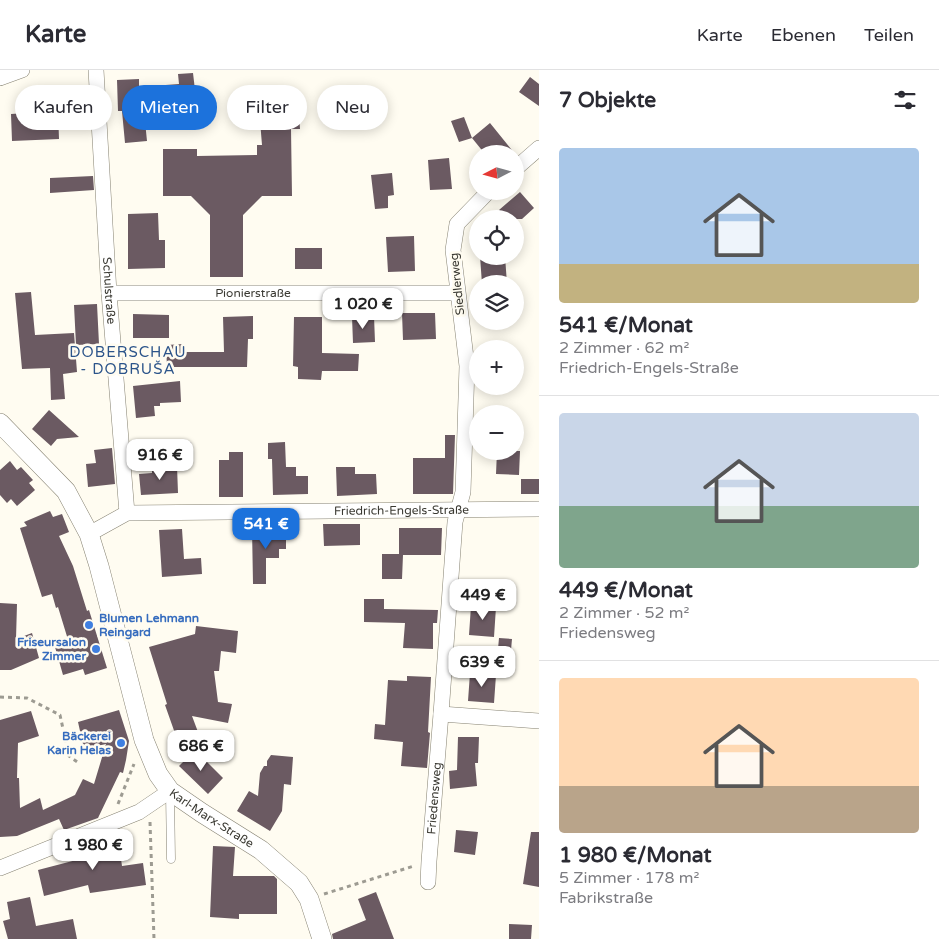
<!DOCTYPE html>
<html lang="de">
<head>
<meta charset="utf-8">
<style>
  :root { --surface:#fff; --page:#f2f2f3; --text:#2b2b33; --muted:#7c7c81; --line:#e1e1e2; --accent:#1c72dc }
  body { margin:0; font-family:"Varela Round",sans-serif; background:var(--page); color:var(--text); height:100vh; display:flex; flex-direction:column; font-size:19px; white-space:nowrap }
  * { box-sizing:border-box; margin:0 }
  p { font-size:16px; color:var(--muted) }
  .icon { flex:none; width:28px; height:28px; fill:none; stroke:currentColor; stroke-width:2; stroke-linecap:round; stroke-linejoin:round }
  .map { position:relative; flex:1; overflow:hidden }
  .drawer { display:flex; flex-direction:column; background:var(--surface); width:400px }
  .drawer>* { flex:none }
  .banner { position:absolute; left:15px; top:15px; width:449px; height:45px; display:flex; gap:10px }
  .needle { width:32px; rotate:264deg }
  .tools { position:absolute; left:469px; top:75px; display:grid; gap:10px }
  .tools a { display:grid; place-items:center; width:55px; height:55px; border-radius:50%; background:var(--surface); box-shadow:0 2px 12px #0003; font-size:25px }
  .price { position:absolute; translate:-50% -42px; padding:0 11px; border-radius:10px; background:#fff; color:#222; font-size:16px; line-height:32px; filter:drop-shadow(0 1px 2px #0008) }
  .price::after { content:''; position:absolute; left:50%; top:30px; width:15px; height:11px; margin-left:-8px; background:inherit; clip-path:polygon(0 0,100% 0,50% 100%) }
  .price.active { background:var(--accent); color:#fff }
  ul { padding:0; list-style:none }
  li { display:grid; align-content:center; gap:10px; height:265px; padding:0 20px }
  li+li { border-top:1px solid var(--line) }
  li span { display:grid; place-items:center; height:155px; border-radius:5px; color:#555 }
  li>.icon { margin-inline-start:auto }
  span .icon { width:90px; height:90px; fill:#fffc; stroke-width:1 }
  li b { font-size:21px }
  h2 { display:flex; justify-content:space-between; align-items:center; height:60px; padding:0 20px; font-size:21px }
  .tag { padding:0 18px; border-radius:22px; background:var(--surface); box-shadow:0 2px 12px #0003; font-size:18px; line-height:45px }
  .tag.active { background:var(--accent); color:#fff }
  header { display:flex; align-items:center; gap:30px; box-sizing:border-box; height:70px; padding:0 25px; background:var(--surface); border-bottom:1px solid var(--line) }
  header strong { font-size:24px }
  nav { display:flex; gap:28px; margin-inline-start:auto; font-size:18px }
  main { display:flex; flex:1; min-height:0 }
  .map>svg:first-child { display:block }
  .building { fill:#6b5a62 }
  .lines { fill:none; stroke-linecap:round; stroke-linejoin:round }
  .service-casing { stroke:#868272; stroke-width:9 }
  .minor-casing { stroke:#868272; stroke-width:16 }
  .tertiary-casing { stroke:#868272; stroke-width:20 }
  .path { stroke:#9d9b92; stroke-width:3; stroke-dasharray:4 4; stroke-linecap:butt }
  .service { stroke:#fff; stroke-width:8 }
  .minor { stroke:#fff; stroke-width:15 }
  .tertiary { stroke:#fff; stroke-width:19 }
  .shop-dot { fill:#3f7fe0; stroke:#fffcf1; stroke-width:2 }
  .labels { text-anchor:middle; stroke-width:5; stroke-linejoin:round; paint-order:stroke }
  .street-label { font-size:12px; fill:#3a3932; stroke:#fffcf1 }
  .shop-label { font-size:12px; font-weight:bold; fill:#366cbe; stroke:#fffcf1; text-anchor:end }
  .quarter-label { font-size:15px; letter-spacing:1px; fill:#2c548a; stroke:#fffcf1 }
</style>
</head>
<body>
<header>
<strong>Karte</strong>
<nav><a>Karte</a><a>Ebenen</a><a>Teilen</a></nav>
</header>
<main>
<div class="map">
<svg width="539" height="869" viewBox="0 0 539 869">
  <rect width="100%" height="100%" fill="#fffcf1"/>
  <path class="building" d="M193 3 195 20 179 21 180 29 143 32 147 71 125 73 122 41H118L117 10 139 9V17L179 14 178 4Z
    M530 7 539 14V36L519 22Z
    M292 34 294 45 299 44 300 59H291L292 126H262L243 145V207H210V145L191 126H163V79H197V86L257 85V75H262L259 38Z
    M58 41 59 69 12 71 11 44Z
    M464 47 472 68 459 72 451 51Z
    M490 53 515 84H485L472 68Z
    M449 88 452 119 430 120 428 90Z
    M392 103 394 125 388 126V138L375 139 371 105Z
    M93 106 94 120 50 123V108Z
    M520 122 534 138 522 149H507L499 140Z
    M158 143 159 170H165V198L128 199V144Z
    M414 166 415 201 388 202 386 167Z
    M295 178H322V199H295Z
    M480 186H505L507 214H482Z
    M31 222 35 265 74 263 77 302 63 304 65 329 51 330 50 298 22 299 15 223Z
    M97 234 99 274 76 275 74 235Z
    M402 243H435L436 269 403 270Z
    M133 244 169 245V268H133Z
    M253 246V269H248L247 297H167L166 275 184 274V282H224L223 247Z
    M374 246 375 272 353 273 352 247Z
    M294 247H322V283L359 284 358 301H322L321 310 298 309V297L293 296Z
    M180 311 181 332 160 333V336H154L155 346 136 348 133 316Z
    M49 340 79 367 57 369 51 376 32 359Z
    M445 365H455L453 424H413V388H445Z
    M191 372 192 387 173 388 172 373Z
    M285 372 286 397H296V406H308V424L273 425 272 389H268V373Z
    M112 378 115 414 88 417 86 394 96 393 94 380Z
    M497 381H520L519 405 496 404Z
    M229 382H243V427H219V390H229Z
    M10 391 17 400 21 397 33 410 29 413 35 420 17 436 11 429 7 433 0 425V400Z
    M177 396 178 423 141 425 139 404 152 403V398Z
    M336 397H355V404H376L377 424 337 426Z
    M521 409H539V424H521Z
    M50 441 53 447 62 444 69 462 59 466 73 496 87 541 89 540 107 598 85 605 83 599 63 605 55 577 69 573 58 537 56 538 52 524 42 527 20 458 27 456 24 452Z
    M323 454H360V475L324 476Z
    M286 457V479H279V488H266V514H253L252 458Z
    M399 458H442L441 485H403L402 509H382V484H399Z
    M182 459 184 489 201 488 202 504 162 507 159 460Z
    M364 529H384V539L438 540 437 553H433V579L403 578 405 553 364 552Z
    M0 533 17 534 16 569 32 563 39 588 11 600H0Z
    M471 536 496 537 494 567 469 565Z
    M196 556 238 561 236 583 221 581 219 601H214L218 632 232 634 228 653 192 646 198 662 177 669 165 635 167 634 149 577 195 564Z
    M499 568 512 569 510 591 497 590Z
    M470 603 496 605 494 633 468 631Z
    M407 606 431 607 428 662 430 663 427 698 401 696 403 672 374 669 375 654 385 655 388 610 407 611Z
    M119 640 129 671 126 690 123 703 120 702 98 748 64 760 59 749 17 766 0 767V650L31 641 39 666 18 673 17 708H19L20 738 40 728 43 740 75 725 83 709 94 714 106 674 84 679 78 652Z
    M458 667H479L478 693H475L477 716 450 719 449 701 457 700Z
    M195 680 223 708 208 724 179 696Z
    M271 685 293 687 291 715 284 714 282 741 270 761 237 741 249 721 258 726 260 703 264 696H267V691Z
    M456 760 478 762 475 785 454 782Z
    M531 762H539V817L523 814Z
    M118 769 122 796 143 793 146 815 90 823 88 815 44 826 38 800 84 788 82 775 86 774Z
    M213 776 235 777 233 806H274L277 809V844H239V849L210 847Z
    M376 822 394 869H333L332 864 366 850 358 829Z
    M30 827 36 856 73 849 77 869H8L3 851 10 849 7 832Z
    M509 854 532 855 531 869H509Z"/>
  <g class="lines">
    <g class="service-casing">
      <path id="service" d="M170 723 171 789"/>
    </g>
    <g class="minor-casing">
      <g id="minor">
        <path id="s1" d="M96 0 109 223 127 443"/>
        <path d="M0 8 22 0"/>
        <path d="M515 99 539 78"/>
        <path id="s2" d="M109 223H457"/>
        <path id="s3" d="M89 464 127 443 539 439"/>
        <path d="M441 644 539 651"/>
        <path d="M0 798 139 742 170 721"/>
        <path id="s4" d="M428 812 429 791 441 644 455 452 463 422 467 296 453 180 457 154 489 121"/>
      </g>
    </g>
    <g class="tertiary-casing">
      <g id="tertiary">
        <path id="s5" d="M0 353 66 421 89 464 99 496 144 670 158 704 170 721 202 743 261 780 299 813 309 829 322 869"/>
      </g>
    </g>
    <path class="path" d="M0 627 27 628 60 645 69 686 80 694
      M118 734 134 694
      M150 752 154 869
      M324 824 414 796"/>
    <use href="#service" class="service"/>
    <use href="#minor" class="minor"/>
    <use href="#tertiary" class="tertiary"/>
  </g>
  <g class="shop-dot">
    <circle cx="89" cy="555" r="5"/>
    <circle cx="96" cy="579" r="5"/>
    <circle cx="121" cy="673" r="5"/>
  </g>
  <g class="labels">
    <g class="street-label">
      <text transform="translate(457 214) rotate(-96)" y="4">Siedlerweg</text>
      <text dy="4" stroke="none"><textPath href="#s1" startOffset="221">Schulstraße</textPath></text>
      <text dy="4" stroke="none"><textPath href="#s2" startOffset="144">Pionierstraße</textPath></text>
      <text dy="4" stroke="none"><textPath href="#s3" startOffset="318">Friedrich-Engels-Straße</textPath></text>
      <text dy="4" stroke="none"><textPath href="#s4" startOffset="84">Friedensweg</textPath></text>
      <text dy="4" stroke="none"><textPath href="#s5" startOffset="464">Karl-Marx-Straße</textPath></text>
    </g>
    <g class="shop-label">
      <text x="99" y="552" text-anchor="start">Blumen Lehmann<tspan x="99" dy="14">Reingard</tspan></text>
      <text x="86" y="576">Friseursalon<tspan x="86" dy="14">Zimmer</tspan></text>
      <text x="111" y="670">Bäckerei<tspan x="111" dy="14">Karin Helas</tspan></text>
    </g>
    <g class="quarter-label">
      <text x="128" y="287">DOBERSCHAU<tspan x="128" dy="17">- DOBRUŠA</tspan></text>
    </g>
  </g>
</svg>
<div class="tools">
<a><svg class="needle" viewBox="-14 -14 28 28"><path d="M0-13l5 13h-10z" fill="#e53935"/><path d="M0 13l5-13h-10z" fill="#7c7c81"/></svg></a>
<a><svg class="icon" aria-label="locate" viewBox="0 0 24 24"><circle cx="12" cy="12" r="6"/><path d="M12 2v4M12 18v4M2 12h4M18 12h4"/></svg></a>
<a><svg class="icon" aria-label="layers" viewBox="0 0 24 24"><path d="M12 4l9 5-9 5-9-5zM3 14l9 5 9-5"/></svg></a>
<a>+</a>
<a>−</a>
</div>
<b class="price" style="left:363px;top:260px">1 020 €</b>
<b class="price" style="left:160px;top:411px">916 €</b>
<b class="price active" style="left:266px;top:480px">541 €</b>
<b class="price" style="left:483px;top:551px">449 €</b>
<b class="price" style="left:482px;top:618px">639 €</b>
<b class="price" style="left:201px;top:702px">686 €</b>
<b class="price" style="left:93px;top:801px">1 980 €</b>
<div class="banner">
<a class="tag">Kaufen</a>
<a class="tag active">Mieten</a>
<a class="tag">Filter</a>
<a class="tag">Neu</a>
</div>
</div>
<section class="drawer">
<h2>7 Objekte<svg class="icon" aria-label="filters" viewBox="0 0 24 24"><path d="M4 7h16M4 17h16"/><circle cx="9" cy="7" r="2"/><circle cx="15" cy="17" r="2"/></svg></h2>
<ul>
<li><span style="background:linear-gradient(#a9c7e8 75%,#c2b280 0)"><svg class="icon" aria-label="home" viewBox="0 0 24 24"><path d="M3 11l9-7 9 7M6 9v11h12V9"/></svg></span><div><b>541 €/Monat</b><p>2 Zimmer · 62 m²</p><p>Friedrich-Engels-Straße</p></div></li>
<li><span style="background:linear-gradient(#c9d6e8 60%,#7fa58c 0)"><svg class="icon" aria-label="home" viewBox="0 0 24 24"><path d="M3 11l9-7 9 7M6 9v11h12V9"/></svg></span><div><b>449 €/Monat</b><p>2 Zimmer · 52 m²</p><p>Friedensweg</p></div></li>
<li><span style="background:linear-gradient(#ffd9b3 70%,#b9a48a 0)"><svg class="icon" aria-label="home" viewBox="0 0 24 24"><path d="M3 11l9-7 9 7M6 9v11h12V9"/></svg></span><div><b>1 980 €/Monat</b><p>5 Zimmer · 178 m²</p><p>Fabrikstraße</p></div></li>
</ul>
</section>
</main>
</body>
</html>
